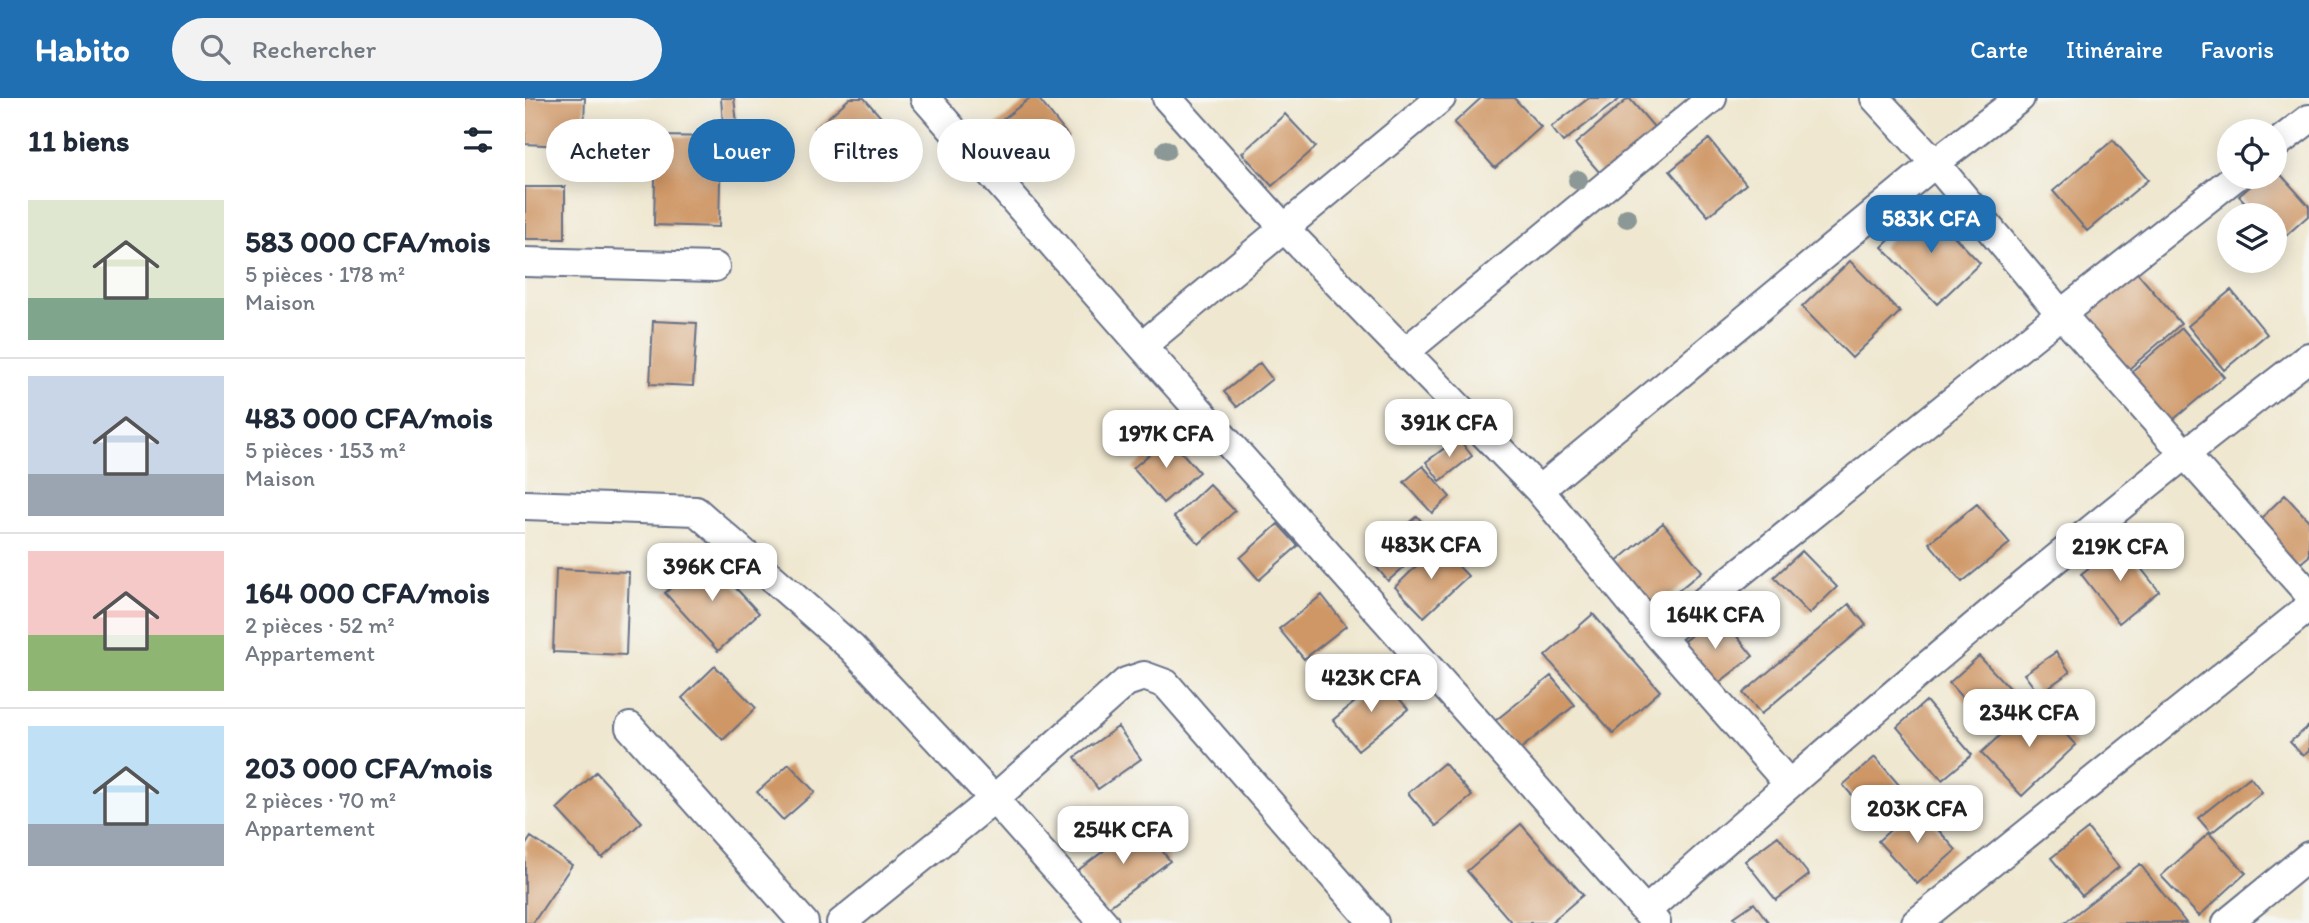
<!DOCTYPE html>
<html lang="fr">
<head>
<meta charset="utf-8">
<style>
  :root { --surface:#fff; --page:#f2f2f3; --text:#1f2937; --muted:#747a83; --line:#e0e1e3; --accent:#1f6fb2 }
  body { margin:0; font-family:Itim,sans-serif; background:var(--page); color:var(--text); height:100vh; display:flex; flex-direction:column; font-size:26px; white-space:nowrap }
  * { box-sizing:border-box; margin:0 }
  p { font-size:23px; color:var(--muted) }
  .icon { flex:none; width:38px; height:38px; fill:none; stroke:currentColor; stroke-width:2; stroke-linecap:round; stroke-linejoin:round }
  .map { position:relative; flex:1; overflow:hidden }
  .side { display:flex; flex-direction:column; background:var(--surface); width:525px }
  .side>* { flex:none }
  .top-card { position:absolute; left:21px; top:21px; width:665px; height:63px; display:flex; gap:14px }
  .buttons { position:absolute; left:1692px; top:21px; display:grid; gap:14px }
  .buttons a { display:grid; place-items:center; width:70px; height:70px; border-radius:50%; background:var(--surface); box-shadow:0 4px 18px #0003; font-size:35px }
  .price { position:absolute; translate:-50% -60px; padding:0 16px; border-radius:14px; background:#fff; color:#222; font-size:23px; line-height:46px; filter:drop-shadow(0 2px 4px #0008) }
  .price::after { content:''; position:absolute; left:50%; top:42px; width:21px; height:16px; margin-left:-10px; background:inherit; clip-path:polygon(0 0,100% 0,50% 100%) }
  .price.on { background:var(--accent); color:#fff }
  ul { padding:0; list-style:none }
  li { display:flex; align-items:center; gap:21px; height:175px; padding:0 28px }
  li+li { border-top:2px solid var(--line) }
  li span { display:grid; place-items:center; flex:none; width:196px; height:140px; border-radius:0px; color:#555 }
  li>.icon { margin-inline-start:auto }
  span .icon { width:84px; height:84px; fill:#fffc; stroke-width:1 }
  li b { font-size:30px }
  h2 { display:flex; justify-content:space-between; align-items:center; height:84px; padding:0 28px; font-size:30px }
  .pill { padding:0 24px; border-radius:32px; background:var(--surface); box-shadow:0 4px 18px #0003; font-size:24px; line-height:63px }
  .pill.on { background:var(--accent); color:#fff }
  header { display:flex; align-items:center; gap:42px; box-sizing:border-box; height:98px; padding:0 35px; background:var(--accent); color:#fff }
  header strong { font-size:33px }
  nav { display:flex; gap:38px; margin-inline-start:auto; font-size:24px }
  .search { width:490px; height:63px; background:var(--page); display:flex; align-items:center; gap:18px; box-sizing:border-box; padding:0 24px; border-radius:38px; color:var(--muted); font-size:26px }
  main { display:flex; flex:1; min-height:0 }
  .map>svg:first-child { display:block }
  .building { fill:#cf9766 }
  .lines { fill:none; stroke-linecap:round; stroke-linejoin:round }
  .minor-casing { stroke:#656f86; stroke-width:32 }
  .minor { stroke:#fff; stroke-width:28 }
  .tree { fill:#8b9896 }
</style>
</head>
<body>
<header>
<strong>Habito</strong>
<div class="search"><svg class="icon" aria-label="search" viewBox="0 0 24 24"><circle cx="10" cy="10" r="6"/><path d="M15 15l6 6"/></svg>Rechercher</div>
<nav><a>Carte</a><a>Itinéraire</a><a>Favoris</a></nav>
</header>
<main>
<section class="side">
<h2>11 biens<svg class="icon" aria-label="filters" viewBox="0 0 24 24"><path d="M4 7h16M4 17h16"/><circle cx="9" cy="7" r="2"/><circle cx="15" cy="17" r="2"/></svg></h2>
<ul>
<li><span style="background:linear-gradient(#dfe7d0 70%,#7fa58c 0)"><svg class="icon" aria-label="home" viewBox="0 0 24 24"><path d="M3 11l9-7 9 7M6 9v11h12V9"/></svg></span><div><b>583 000 CFA/mois</b><p>5 pièces · 178 m²</p><p>Maison</p></div></li>
<li><span style="background:linear-gradient(#c9d6e8 70%,#9aa5b1 0)"><svg class="icon" aria-label="home" viewBox="0 0 24 24"><path d="M3 11l9-7 9 7M6 9v11h12V9"/></svg></span><div><b>483 000 CFA/mois</b><p>5 pièces · 153 m²</p><p>Maison</p></div></li>
<li><span style="background:linear-gradient(#f6c9c9 60%,#8fb573 0)"><svg class="icon" aria-label="home" viewBox="0 0 24 24"><path d="M3 11l9-7 9 7M6 9v11h12V9"/></svg></span><div><b>164 000 CFA/mois</b><p>2 pièces · 52 m²</p><p>Appartement</p></div></li>
<li><span style="background:linear-gradient(#bfe0f5 70%,#9aa5b1 0)"><svg class="icon" aria-label="home" viewBox="0 0 24 24"><path d="M3 11l9-7 9 7M6 9v11h12V9"/></svg></span><div><b>203 000 CFA/mois</b><p>2 pièces · 70 m²</p><p>Appartement</p></div></li>
</ul>
</section>
<div class="map">
<svg width="1784" height="825" viewBox="0 0 1784 825">
  <rect width="100%" height="100%" fill="#f6f6f2"/>
  <filter id="ink" filterUnits="userSpaceOnUse"><feTurbulence type="fractalNoise" baseFrequency=".0143" numOctaves="2"/><feDisplacementMap in="SourceGraphic" scale="14" xChannelSelector="R" yChannelSelector="G"/><feConvolveMatrix kernelMatrix="1 2 1 2 8 2 1 2 1" color-interpolation-filters="sRGB"/></filter>
  <filter id="wash" filterUnits="userSpaceOnUse"><feTurbulence type="fractalNoise" baseFrequency=".00686" numOctaves="4" result="noise"/><feDisplacementMap in="SourceGraphic" scale="28" xChannelSelector="R" yChannelSelector="G"/><feGaussianBlur stdDeviation="1.57" result="paint"/><feColorMatrix in="noise" values="0 0 0 0 0 0 0 0 0 0 0 0 0 0 0 0 0 1.4 0 .05"/><feComposite in="paint" operator="in"/></filter>
  <g filter="url(#wash)">
    <rect width="100%" height="100%" fill="#efe7cf"/>
    <g id="blocks">
      <path class="building" d="M0 0H60L58 49 0 46Z
        M196 0H209L212 25 198 26Z
        M325 0H339L369 34 327 72 290 31Z
        M505 0H513L544 39 501 72 468 29Z
        M956 0H989L1016 29 970 70 929 25Z
        M1064 0H1096L1038 44 1026 29Z
        M1104 0 1135 36 1081 82 1050 46Z
        M760 16 791 49 747 88 717 55Z
        M131 38 196 39 194 129 129 127Z
        M1184 41 1221 86 1183 118 1145 73Z
        M1588 42 1623 82 1562 133 1528 93Z
        M1750 70 1784 108V117L1755 143 1750 138V117H1732L1714 98 1736 79H1750Z
        M0 89H40V141H0Z
        M1400 108 1455 165 1412 206 1357 149Z
        M1325 163 1375 214 1327 260 1277 209Z
        M1609 171 1656 226 1597 277 1550 222Z
        M1706 192 1742 236 1699 272 1663 228Z
        M128 223 172 225 168 288 125 286Z
        M1657 230 1699 279 1642 327 1600 279Z
        M735 265 747 281 712 309 699 294Z
        M644 340 674 374 638 405 608 370Z
        M933 340 947 358 915 383 901 364Z
        M898 368 925 399 907 415 879 384Z
        M684 386 710 413 674 446 649 419Z
        M1760 397 1784 423V458L1770 470 1730 426Z
        M1452 406 1485 445 1437 484 1404 445Z
        M892 418 911 441 863 483 843 459Z
        M1138 425 1177 473 1130 512 1090 465Z
        M753 426 773 448 734 482 715 460Z
        M1596 445 1634 493 1594 525 1556 476Z
        M913 447 943 478 899 519 870 489Z
        M1277 453 1312 489 1284 516 1249 479Z
        M181 458 234 515 193 553 140 495Z
        M31 471 104 474 101 557 28 554Z
        M797 497 821 528 779 561 754 531Z
        M1324 506 1341 527 1236 616 1218 595Z
        M1193 515 1228 558 1187 590 1153 548Z
        M1068 516 1135 593 1088 635 1020 558Z
        M1531 554 1545 574 1514 596 1499 576Z
        M1454 558 1497 604 1466 632 1424 585Z
        M190 568 231 610 198 642 157 600Z
        M1026 578 1050 607 994 652 970 623Z
        M858 581 883 611 833 652 808 622Z
        M1401 603 1447 657 1417 682 1372 629Z
        M1510 604 1551 647 1497 698 1456 655Z
        M1784 628V653L1778 658 1765 644Z
        M593 629 616 661 573 691 550 659Z
        M1350 659 1386 701 1354 728 1318 687Z
        M919 665 947 698 911 728 883 695Z
        M264 666 290 694 258 722 232 694Z
        M71 674 117 724 77 760 32 711Z
        M1725 679 1737 694 1686 735 1673 720Z
        M1392 708 1431 752 1392 786 1353 743Z
        M616 725 645 763 581 811 552 773Z
        M996 726 1058 797 1025 825H987L942 773Z
        M1563 731 1594 769 1557 798 1526 760Z
        M1684 735 1721 775 1674 818 1636 778Z
        M1253 738 1284 777 1251 802 1220 763Z
        M6 739 47 767 8 825H0V748Z
        M1615 766 1661 825H1539Z
        M1229 805 1244 825H1214L1209 819Z"/>
    </g>
  </g>
  <g filter="url(#ink)">
    <use href="#blocks" fill-opacity="0" stroke="#656f86" stroke-width="2"/>
    <g class="lines">
      <g class="minor-casing">
        <path id="minor" d="M400 0 617 248 1131 825
          M642 0 759 130 1014 392 1135 539 1263 685
          M1350 0 1410 65 1536 216 1784 496
          M1750 47 1784 21
          M0 164 190 169
          M617 248 916 0
          M880 254 1187 0
          M1014 392 1410 65 1495 0
          M0 407 171 413 327 550 469 701 579 825
          M1135 539 1536 216 1710 79
          M105 629 279 825
          M1121 813C1335 621 1556 435 1784 259
          M316 825 469 701 601 584 619 578 641 586 849 825
          M1391 825 1784 509
          M1702 825 1784 758"/>
      </g>
      <use href="#minor" class="minor"/>
    </g>
    <g class="tree">
      <circle cx="473" cy="52" r="10"/>
      <circle cx="641" cy="52" r="10"/>
      <circle cx="1053" cy="82" r="10"/>
      <circle cx="1102" cy="120" r="10"/>
    </g>
  </g>
</svg>
<div class="buttons">
<a><svg class="icon" aria-label="locate" viewBox="0 0 24 24"><circle cx="12" cy="12" r="6"/><path d="M12 2v4M12 18v4M2 12h4M18 12h4"/></svg></a>
<a><svg class="icon" aria-label="layers" viewBox="0 0 24 24"><path d="M12 4l9 5-9 5-9-5zM3 14l9 5 9-5"/></svg></a>
</div>
<b class="price on" style="left:1406px;top:157px">583K CFA</b>
<b class="price" style="left:924px;top:361px">391K CFA</b>
<b class="price" style="left:641px;top:372px">197K CFA</b>
<b class="price" style="left:906px;top:483px">483K CFA</b>
<b class="price" style="left:1595px;top:485px">219K CFA</b>
<b class="price" style="left:187px;top:505px">396K CFA</b>
<b class="price" style="left:1190px;top:553px">164K CFA</b>
<b class="price" style="left:846px;top:616px">423K CFA</b>
<b class="price" style="left:1504px;top:651px">234K CFA</b>
<b class="price" style="left:1392px;top:747px">203K CFA</b>
<b class="price" style="left:598px;top:768px">254K CFA</b>
<div class="top-card">
<a class="pill">Acheter</a>
<a class="pill on">Louer</a>
<a class="pill">Filtres</a>
<a class="pill">Nouveau</a>
</div>
</div>
</main>
</body>
</html>
